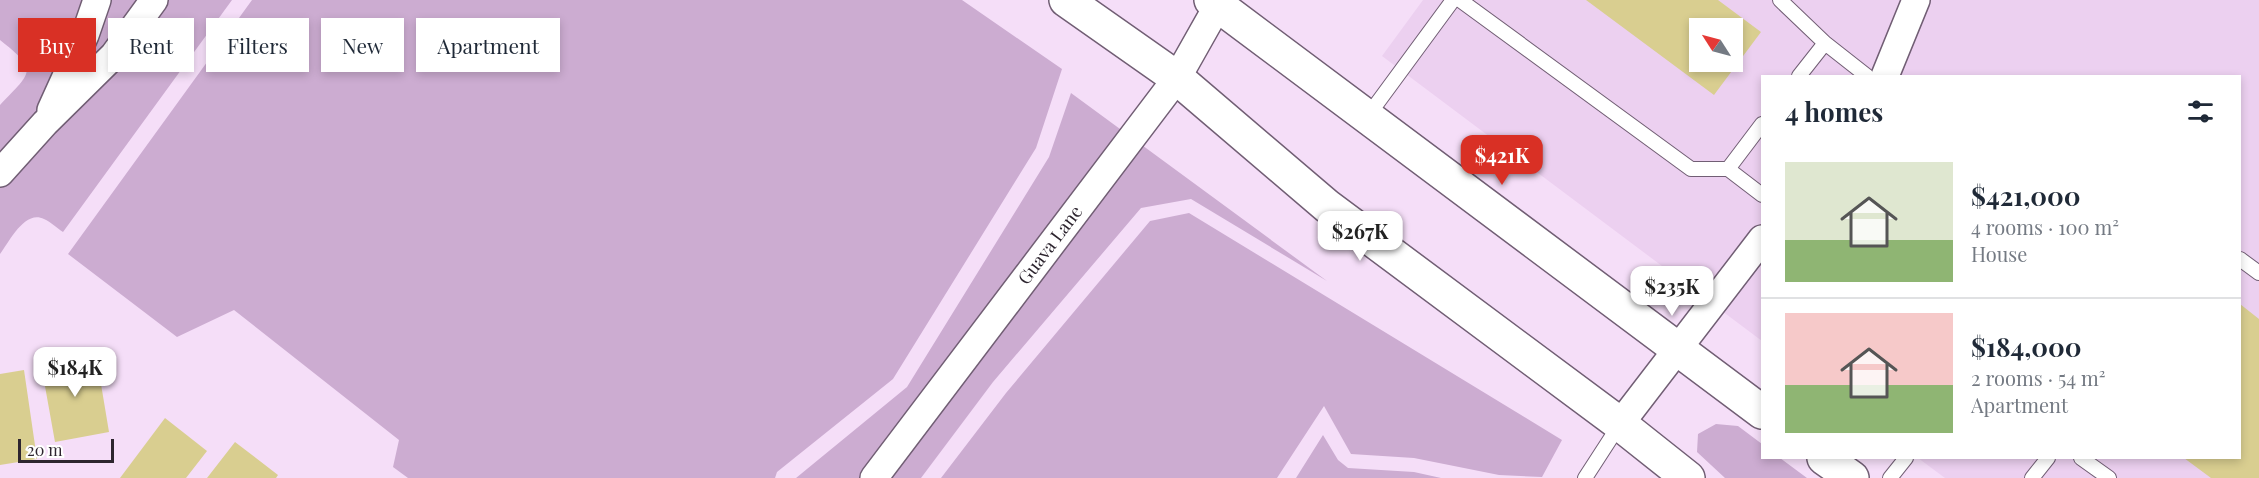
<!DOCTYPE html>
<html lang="en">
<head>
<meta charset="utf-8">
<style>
  :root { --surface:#fff; --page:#f6f6f7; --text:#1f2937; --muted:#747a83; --line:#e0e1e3; --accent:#d93025 }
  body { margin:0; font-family:"Playfair Display",serif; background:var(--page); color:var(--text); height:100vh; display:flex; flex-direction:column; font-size:22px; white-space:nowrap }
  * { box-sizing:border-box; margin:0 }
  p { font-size:20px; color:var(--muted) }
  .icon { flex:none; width:33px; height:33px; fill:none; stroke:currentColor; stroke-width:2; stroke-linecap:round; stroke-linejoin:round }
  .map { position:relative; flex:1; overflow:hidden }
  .sheet { position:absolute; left:1761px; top:75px; width:480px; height:384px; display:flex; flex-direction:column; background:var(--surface); border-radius:0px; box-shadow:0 3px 9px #0003 }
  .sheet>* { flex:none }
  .hud { position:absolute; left:18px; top:18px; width:570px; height:54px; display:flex; gap:12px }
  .needle { width:39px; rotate:306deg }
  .controls { position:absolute; left:1689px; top:18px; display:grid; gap:12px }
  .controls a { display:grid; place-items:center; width:54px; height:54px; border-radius:0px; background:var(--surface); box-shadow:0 3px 9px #0003; font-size:30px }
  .scale { position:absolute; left:18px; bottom:15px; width:96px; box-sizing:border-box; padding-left:6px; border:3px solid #2d252f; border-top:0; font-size:16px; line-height:21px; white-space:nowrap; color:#2d252f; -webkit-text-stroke:4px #fff; paint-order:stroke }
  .price { position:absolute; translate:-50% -51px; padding:0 14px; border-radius:12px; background:#fff; color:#222; font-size:20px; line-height:39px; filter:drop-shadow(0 2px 3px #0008) }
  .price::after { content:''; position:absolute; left:50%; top:36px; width:18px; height:14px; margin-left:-9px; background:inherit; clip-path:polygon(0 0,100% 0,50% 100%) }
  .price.active { background:var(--accent); color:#fff }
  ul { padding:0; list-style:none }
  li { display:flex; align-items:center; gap:18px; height:150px; padding:0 24px }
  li+li { border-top:2px solid var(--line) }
  li span { display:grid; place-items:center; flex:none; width:168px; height:120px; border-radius:0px; color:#555 }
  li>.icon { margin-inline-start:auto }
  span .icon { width:72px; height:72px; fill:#fffc; stroke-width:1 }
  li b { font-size:26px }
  h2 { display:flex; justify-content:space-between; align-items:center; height:72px; padding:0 24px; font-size:26px }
  .pill { padding:0 21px; border-radius:0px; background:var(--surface); box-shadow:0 3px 9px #0003; font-size:21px; line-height:54px }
  .pill.active { background:var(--accent); color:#fff }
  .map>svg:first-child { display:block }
  .built { fill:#ecd0f0; fill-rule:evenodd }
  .green { fill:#ccacd1 }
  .building { fill:#d9ce90; fill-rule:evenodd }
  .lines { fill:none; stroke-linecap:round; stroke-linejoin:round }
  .lane-casing { stroke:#715e74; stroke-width:16 }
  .street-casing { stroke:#715e74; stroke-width:30 }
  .secondary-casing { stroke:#715e74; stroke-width:36 }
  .lane { stroke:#fff; stroke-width:14 }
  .street { stroke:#fff; stroke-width:27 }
  .secondary { stroke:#fff; stroke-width:33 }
  .labels { text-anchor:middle; stroke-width:4.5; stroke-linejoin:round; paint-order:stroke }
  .street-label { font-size:18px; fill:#2d252f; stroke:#fff }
</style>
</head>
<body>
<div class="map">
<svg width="2259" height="478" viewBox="0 0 2259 478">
  <rect width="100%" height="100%" fill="#f5def8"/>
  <path class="built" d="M1423 0H2259V478H1945L1918 458H2240V76H1762V341L1382 56ZM1700 28H1732V62H1700Z"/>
  <path class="green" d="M0 0H232L63 232C57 228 51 222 44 219 25 209 9 242 0 254V105C32 71 39 71 0 40Z
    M252 0H962L1062 69 1036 148 893 379 777 472 775 478H408L393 467 399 440 234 310 177 337 68 254Z
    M1071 93 1327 281 1191 199 1141 208 993 382 921 478H796L907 387 1049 157Z
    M1189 213 1562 440 1542 477 1499 475 1414 458 1351 454 1324 406 1277 478H941L1006 393 1150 221Z
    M1716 424 1738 426 1762 444V458H1780L1807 478H1725L1697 452 1698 434Z
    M1323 435 1338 460 1348 468 1414 472 1441 478H1296Z"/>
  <path class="building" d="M1586 0H1718L1761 32 1714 95ZM1700 28H1732V62H1700Z
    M2240 304 2259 319V478H2211L2184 458H2240Z
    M96 354 109 432 55 442 41 364Z
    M24 370 37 459 0 465V374Z
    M165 418 207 451 186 478H120Z
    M235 442 278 475 276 478H207Z"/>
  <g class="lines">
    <g class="lane-casing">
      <path id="lane" d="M1460 0 1691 169H1728L1762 195
        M1780 0 1825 43
        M1799 76 1825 43 1867 76
        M1367 117 1453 0
        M1728 169 1762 124
        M2240 259 2259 273
        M2081 458 2109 478
        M1585 478 1620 424
        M1890 478 1906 458
        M2032 478 2048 458"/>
    </g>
    <g class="street-casing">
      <g id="street">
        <path d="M1885 76 1916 0"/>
        <path d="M51 110 85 35 97 0"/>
        <path d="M0 173 45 123 114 55 154 0"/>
        <path d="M1620 424 1762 239"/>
        <path id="s1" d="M874 478 1177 78 1221 0"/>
      </g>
    </g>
    <g class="secondary-casing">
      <path id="secondary" d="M1066 0 1177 78 1327 206 1620 424 1688 478
        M1211 0 1762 412
        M1824 458 1852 478"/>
    </g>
    <use href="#lane" class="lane"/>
    <use href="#street" class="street"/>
    <use href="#secondary" class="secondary"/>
  </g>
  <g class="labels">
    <g class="street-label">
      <text dy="6" stroke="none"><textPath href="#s1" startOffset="292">Guava Lane</textPath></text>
    </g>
  </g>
</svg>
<div class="controls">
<a><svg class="needle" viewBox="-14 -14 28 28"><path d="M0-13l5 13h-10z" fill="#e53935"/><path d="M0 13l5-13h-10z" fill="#747a83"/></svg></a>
</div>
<div class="scale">20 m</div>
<b class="price active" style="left:1502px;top:186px">$421K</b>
<b class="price" style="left:1360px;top:262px">$267K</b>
<b class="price" style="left:1672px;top:317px">$235K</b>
<b class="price" style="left:75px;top:398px">$184K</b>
<div class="hud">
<a class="pill active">Buy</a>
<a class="pill">Rent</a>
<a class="pill">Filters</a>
<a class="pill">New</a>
<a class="pill">Apartment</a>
</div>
<section class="sheet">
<h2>4 homes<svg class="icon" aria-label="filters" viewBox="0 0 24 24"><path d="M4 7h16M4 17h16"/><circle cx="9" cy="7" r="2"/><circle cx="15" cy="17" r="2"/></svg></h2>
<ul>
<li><span style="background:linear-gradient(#dfe7d0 65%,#8fb573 0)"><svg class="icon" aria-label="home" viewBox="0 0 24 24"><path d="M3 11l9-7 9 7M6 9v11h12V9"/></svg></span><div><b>$421,000</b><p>4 rooms · 100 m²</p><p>House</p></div></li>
<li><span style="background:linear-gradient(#f6c9c9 60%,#8fb573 0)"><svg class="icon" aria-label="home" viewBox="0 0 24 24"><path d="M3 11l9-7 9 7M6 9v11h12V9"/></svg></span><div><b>$184,000</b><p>2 rooms · 54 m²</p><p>Apartment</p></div></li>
</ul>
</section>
</div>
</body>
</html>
